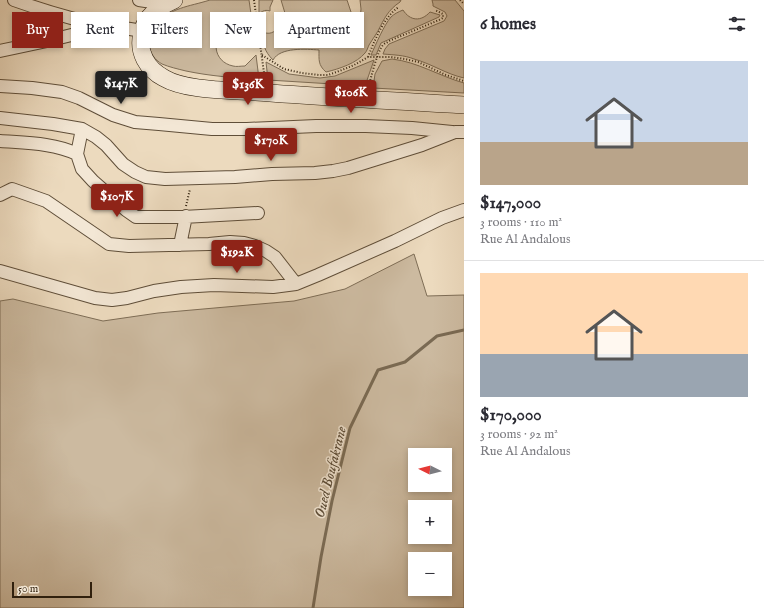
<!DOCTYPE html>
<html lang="en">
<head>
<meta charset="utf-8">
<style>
  :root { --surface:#fff; --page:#f7f7f7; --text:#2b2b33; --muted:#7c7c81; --line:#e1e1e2; --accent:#8f2418 }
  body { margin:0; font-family:"IM FELL English",serif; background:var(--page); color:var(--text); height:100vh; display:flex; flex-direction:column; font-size:15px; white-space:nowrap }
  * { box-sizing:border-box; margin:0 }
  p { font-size:13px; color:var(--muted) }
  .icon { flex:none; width:22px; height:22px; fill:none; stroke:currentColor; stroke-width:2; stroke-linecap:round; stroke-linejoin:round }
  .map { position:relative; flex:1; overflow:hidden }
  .side { display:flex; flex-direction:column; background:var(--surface); width:300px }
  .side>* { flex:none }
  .top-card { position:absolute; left:12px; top:12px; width:380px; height:36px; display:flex; gap:8px }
  .needle { width:26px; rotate:276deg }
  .buttons { position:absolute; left:408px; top:448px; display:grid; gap:8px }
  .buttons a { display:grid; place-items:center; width:44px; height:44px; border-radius:0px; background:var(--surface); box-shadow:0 2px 6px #0003; font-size:20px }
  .scale { position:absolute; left:12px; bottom:10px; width:80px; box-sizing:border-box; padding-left:4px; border:2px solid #30200d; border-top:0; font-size:11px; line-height:14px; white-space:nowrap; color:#30200d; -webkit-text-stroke:3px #f3e7d5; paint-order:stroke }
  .price { position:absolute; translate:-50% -34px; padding:0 9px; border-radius:4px; background:var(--accent); color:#fff; font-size:13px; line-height:26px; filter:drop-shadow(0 1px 2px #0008) }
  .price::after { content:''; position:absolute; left:50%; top:24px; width:12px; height:9px; margin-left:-6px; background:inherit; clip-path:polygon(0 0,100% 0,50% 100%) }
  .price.active { background:#222; color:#fff }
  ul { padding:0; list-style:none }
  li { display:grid; align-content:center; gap:8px; height:212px; padding:0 16px }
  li+li { border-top:1px solid var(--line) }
  li span { display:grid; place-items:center; height:124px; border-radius:0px; color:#555 }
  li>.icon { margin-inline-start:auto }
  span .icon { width:72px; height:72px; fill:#fffc; stroke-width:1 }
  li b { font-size:17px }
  h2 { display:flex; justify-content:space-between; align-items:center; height:48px; padding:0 16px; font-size:17px }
  .pill { padding:0 14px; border-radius:0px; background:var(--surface); box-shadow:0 2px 6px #0003; font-size:14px; line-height:36px }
  .pill.active { background:var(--accent); color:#fff }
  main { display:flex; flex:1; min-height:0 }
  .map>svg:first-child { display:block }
  .green { fill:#ccbaa0; stroke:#7e6d56; fill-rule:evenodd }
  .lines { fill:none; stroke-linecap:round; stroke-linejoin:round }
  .stream { stroke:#7a6a53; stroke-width:3 }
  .street-casing { stroke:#5f4e39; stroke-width:14 }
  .secondary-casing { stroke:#30200d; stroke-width:18 }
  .path { stroke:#30200d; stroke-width:2; stroke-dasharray:1 2; stroke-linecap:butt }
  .street { stroke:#f3e7d5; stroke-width:12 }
  .secondary { stroke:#f3e7d5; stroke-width:17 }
  .labels { text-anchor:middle; stroke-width:3; stroke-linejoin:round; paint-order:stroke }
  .water-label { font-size:15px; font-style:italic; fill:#5b4b36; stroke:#f3e7d5 }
</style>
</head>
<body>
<main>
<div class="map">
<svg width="464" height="608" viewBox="0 0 464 608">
  <rect width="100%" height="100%" fill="#ecdabe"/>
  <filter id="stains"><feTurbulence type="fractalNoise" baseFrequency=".005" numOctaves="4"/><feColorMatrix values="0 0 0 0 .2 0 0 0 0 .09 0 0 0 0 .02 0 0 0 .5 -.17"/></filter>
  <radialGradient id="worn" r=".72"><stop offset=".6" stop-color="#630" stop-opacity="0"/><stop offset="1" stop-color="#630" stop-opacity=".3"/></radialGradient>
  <path class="green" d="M210 0H249L254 35 246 28C241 28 232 27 228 29 210 37 213 62 233 66 236 67 241 66 245 66L256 55 259 79C234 78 210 76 186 71 178 69 169 67 162 64 155 60 150 53 149 45 148 34 149 33 156 25 171 7 188 7 210 0Z
    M259 0H273L270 7V11C264 9 261 12 257 16L259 12Z
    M281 0H347L352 15 291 33Z
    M360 0H401L400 2C388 10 384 19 378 31 375 36 372 40 369 45 368 47 367 51 365 53 357 63 339 69 326 72 318 65 319 60 319 50 306 49 280 47 273 60 264 51 263 44 262 32 268 34 272 34 277 29L279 34 286 41 360 20 361 9Z
    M432 0H455L464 11V78C446 74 432 64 414 59 404 55 394 55 383 54L385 49 389 44 444 21 447 16 445 12 433 6V4Z
    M403 10C410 21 421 22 430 12L440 15 439 17 381 43 376 55H371C376 44 384 25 391 17 394 14 398 12 403 10Z
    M392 59C418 62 439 76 464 83V93L373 88 375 74 382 61Z
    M374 60 365 86 268 80 266 62 289 74 320 78 335 76Z
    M414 254 427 296 464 295V608H0V301L13 299 103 321 158 313 294 301 345 289ZM415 455H445V485H415ZM415 507H445V537H415ZM415 559H445V589H415Z"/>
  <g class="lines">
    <path class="stream" d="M313 608 321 557 332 501 350 428 378 370 405 362 437 336 464 330"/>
    <g class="street-casing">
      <path id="street" d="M14 0C33 7 52 13 71 18 94 24 118 27 142 31
        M139 0 165 4
        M0 51 47 41 104 27
        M0 86 32 88 62 92 79 98 113 115 135 122 159 124 212 129H247L316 126H366L412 128 452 132
        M0 118 53 124 82 129 96 137 106 145 123 164 135 172 146 177 165 179 235 177 272 174 315 173 333 171 348 168 422 145 455 132H464
        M0 141C26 143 54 143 77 154L82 169 93 181 126 210 136 217H183L258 213
        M77 154 82 129
        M0 195 12 189 46 201 109 244 129 246 209 244 230 242 244 243 255 246 266 251 275 257 296 284
        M180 245 186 216
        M0 271 95 298 112 300 127 298 154 291 181 287 214 285 273 287 296 284 318 275 395 241 442 218 464 210"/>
    </g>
    <g class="secondary-casing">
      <path id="secondary" d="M174 0C159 7 145 16 142 33 137 52 147 69 164 78 186 91 230 90 256 92 325 97 395 101 464 105"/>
    </g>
    <path class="path" d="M254 0 265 80
      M460 0 464 4
      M262 55 284 69 302 73 319 75H328L342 70 354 65 368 57H391L405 59 418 62 446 75 464 81
      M368 57C374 42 384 16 399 7
      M369 86C371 77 377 52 383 45 385 43 387 43 389 41L439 20 443 18V14L435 10
      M186 206 190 189"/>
    <use href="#street" class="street"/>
    <use href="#secondary" class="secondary"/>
  </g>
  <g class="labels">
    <g class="water-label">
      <text transform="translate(330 472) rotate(-76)" y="5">Oued Boufakrane</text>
    </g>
  </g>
  <rect width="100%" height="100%" filter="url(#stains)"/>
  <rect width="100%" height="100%" fill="url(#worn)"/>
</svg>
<div class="buttons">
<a><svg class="needle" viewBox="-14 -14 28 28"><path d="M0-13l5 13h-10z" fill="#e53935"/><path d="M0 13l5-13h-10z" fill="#7c7c81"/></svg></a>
<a>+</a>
<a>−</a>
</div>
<div class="scale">50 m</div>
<b class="price active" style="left:121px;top:105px">$147K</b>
<b class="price" style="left:248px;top:106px">$136K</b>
<b class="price" style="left:351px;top:114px">$106K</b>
<b class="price" style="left:271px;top:162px">$170K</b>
<b class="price" style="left:117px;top:218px">$107K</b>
<b class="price" style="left:237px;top:274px">$192K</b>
<div class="top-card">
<a class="pill active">Buy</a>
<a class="pill">Rent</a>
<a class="pill">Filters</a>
<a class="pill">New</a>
<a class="pill">Apartment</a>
</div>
</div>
<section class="side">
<h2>6 homes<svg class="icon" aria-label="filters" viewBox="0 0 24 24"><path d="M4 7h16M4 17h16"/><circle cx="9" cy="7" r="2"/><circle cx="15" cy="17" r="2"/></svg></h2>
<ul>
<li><span style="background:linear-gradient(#c9d6e8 65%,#b9a48a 0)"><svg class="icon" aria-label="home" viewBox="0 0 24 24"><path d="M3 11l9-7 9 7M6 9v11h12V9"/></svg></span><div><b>$147,000</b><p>3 rooms · 110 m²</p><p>Rue Al Andalous</p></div></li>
<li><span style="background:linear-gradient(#ffd9b3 65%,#9aa5b1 0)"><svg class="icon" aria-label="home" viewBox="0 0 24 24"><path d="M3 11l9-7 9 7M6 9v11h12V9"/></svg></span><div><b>$170,000</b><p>3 rooms · 92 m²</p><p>Rue Al Andalous</p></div></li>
</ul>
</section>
</main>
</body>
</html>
